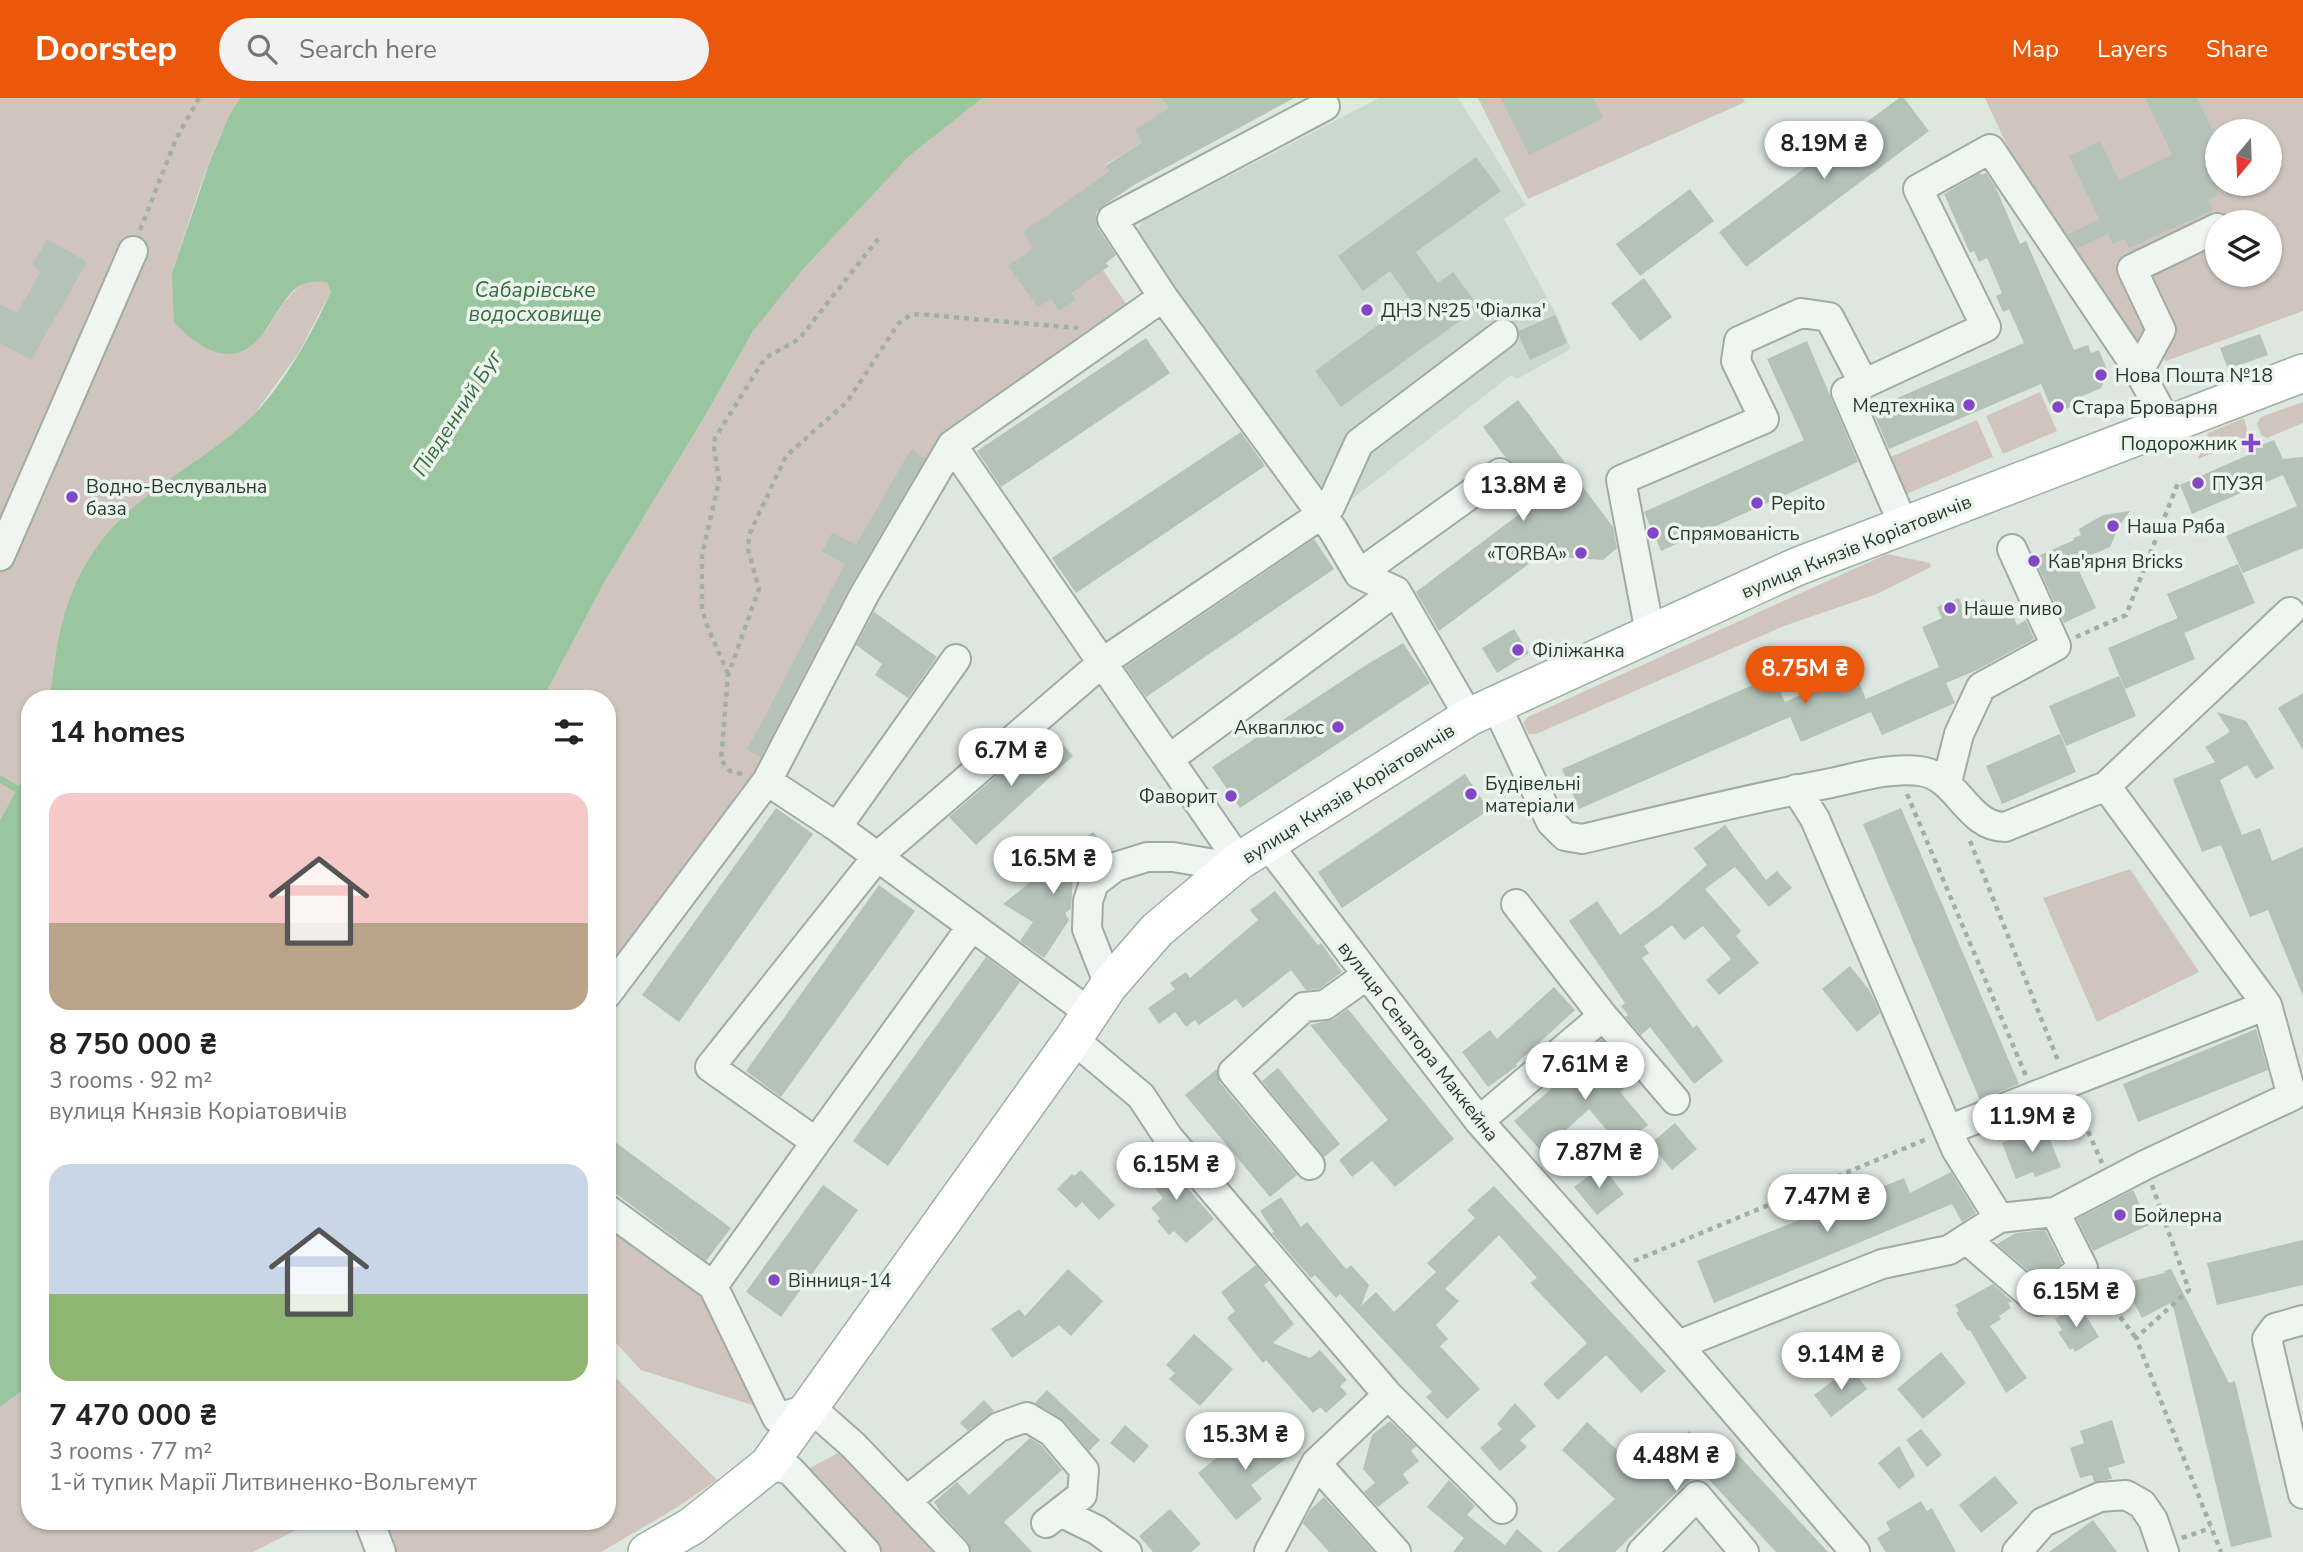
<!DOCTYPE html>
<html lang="en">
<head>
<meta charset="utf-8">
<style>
  :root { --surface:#fff; --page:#f2f2f2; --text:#222; --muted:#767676; --accent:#ea580c }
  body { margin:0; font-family:"Nunito Sans",sans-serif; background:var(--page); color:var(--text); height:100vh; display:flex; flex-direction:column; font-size:26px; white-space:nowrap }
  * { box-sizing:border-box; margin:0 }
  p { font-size:23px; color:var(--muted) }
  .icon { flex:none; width:38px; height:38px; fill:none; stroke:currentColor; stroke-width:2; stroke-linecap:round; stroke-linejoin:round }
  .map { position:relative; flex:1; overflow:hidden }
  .drawer { position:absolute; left:21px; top:592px; width:595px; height:840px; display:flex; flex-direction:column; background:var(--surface); border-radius:28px; box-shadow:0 2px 5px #0004 }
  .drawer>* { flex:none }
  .needle { width:46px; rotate:199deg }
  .controls { position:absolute; left:2205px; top:21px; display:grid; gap:14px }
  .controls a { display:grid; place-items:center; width:77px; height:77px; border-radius:50%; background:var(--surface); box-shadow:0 2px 5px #0004; font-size:35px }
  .price { position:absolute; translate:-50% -60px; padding:0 16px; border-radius:24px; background:#fff; color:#222; font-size:23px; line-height:46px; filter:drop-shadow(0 2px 4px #0008) }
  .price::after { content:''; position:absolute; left:50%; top:42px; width:21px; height:16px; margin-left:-10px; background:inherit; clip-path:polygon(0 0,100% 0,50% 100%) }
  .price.current { background:var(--accent); color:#fff }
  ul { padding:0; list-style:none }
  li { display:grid; align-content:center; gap:14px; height:371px; padding:0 28px }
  li span { display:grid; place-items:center; height:217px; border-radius:21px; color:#555 }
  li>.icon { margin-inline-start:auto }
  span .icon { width:126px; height:126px; fill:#fffc; stroke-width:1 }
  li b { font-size:30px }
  h2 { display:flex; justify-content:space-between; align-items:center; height:84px; padding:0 28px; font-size:30px }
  header { display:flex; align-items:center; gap:42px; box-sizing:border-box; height:98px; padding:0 35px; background:var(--accent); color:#fff }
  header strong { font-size:33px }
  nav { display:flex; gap:38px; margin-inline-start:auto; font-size:24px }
  .search { width:490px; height:63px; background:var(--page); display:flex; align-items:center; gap:18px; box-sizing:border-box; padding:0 24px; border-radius:38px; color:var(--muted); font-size:26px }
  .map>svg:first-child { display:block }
  .built { fill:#cbd8ce }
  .green { fill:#cfc5be; fill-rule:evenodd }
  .water { fill:#99c59f }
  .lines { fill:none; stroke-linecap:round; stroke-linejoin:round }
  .stream { stroke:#99c59f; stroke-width:7 }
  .building { fill:#b4c2b8 }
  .minor-casing { stroke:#9faca2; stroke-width:32 }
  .major-casing { stroke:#9db1a1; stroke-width:40 }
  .path { stroke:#a3afa6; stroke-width:4.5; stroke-dasharray:5 5; stroke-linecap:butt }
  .minor { stroke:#eff5f1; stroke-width:28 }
  .major { stroke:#fff; stroke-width:37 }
  .poi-dot { fill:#8246c6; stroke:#ecf4ed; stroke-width:2.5 }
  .labels { text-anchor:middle; stroke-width:7; stroke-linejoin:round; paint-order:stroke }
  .poi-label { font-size:19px; fill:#273c2c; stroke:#ecf4ed; text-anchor:start }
  .street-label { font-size:19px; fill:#273c2c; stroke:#ecf4ed }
  .water-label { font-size:21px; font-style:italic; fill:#346d3e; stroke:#ecf4ed }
</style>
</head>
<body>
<header>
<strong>Doorstep</strong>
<div class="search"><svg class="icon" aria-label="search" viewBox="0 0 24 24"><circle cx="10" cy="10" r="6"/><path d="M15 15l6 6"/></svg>Search here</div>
<nav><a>Map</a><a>Layers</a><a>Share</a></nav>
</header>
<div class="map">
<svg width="2303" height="1454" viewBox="0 0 2303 1454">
  <rect width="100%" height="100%" fill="#dde6df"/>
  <path class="built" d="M1379 0H1458L1526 107 1504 121 1556 216 1571 251 1517 281 1511 277 1334 415 1193 225 1136 133 1143 123Z"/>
  <path class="green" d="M0 0H240C208 54 192 116 172 175L265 234 284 204 300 187 313 134 331 193 298 256 258 311 153 600H30V668L0 722Z
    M917 0H1172L1165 4 1169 10 1142 44 1105 67 1110 73 1033 150 1051 201 1059 213 1076 202 1072 195 1103 172 1135 219 952 347 767 683 607 896V600H543L605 483 705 318 753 233Z
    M1478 0H1743L1745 4 1528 101Z
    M1985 0H2303V213L2166 263 2152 249 2138 247 2018 71ZM2217 33H2270V86H2217ZM2217 124H2270V177H2217Z
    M2040 294 2057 333 2003 356 1986 318Z
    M2303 304V325L2267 340 2261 337 2257 325 2261 319Z
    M2244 320 2249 340 2198 361 2208 335Z
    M1977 322 1993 359 1902 398 1886 361Z
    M1887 456 1930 465 1931 469 1877 496 1784 528 1536 636H1529L1523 625 1528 619Z
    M2130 771 2199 874 2097 924 2043 800Z
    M607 1111 713 1188 762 1310 641 1272 607 1235Z
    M616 1280 717 1382 676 1410 601 1454H381L369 1423H607V1282Z
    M30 1287V1423H314L253 1454H0V1309Z
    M853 1347 955 1454H866L795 1378Z"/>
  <path class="water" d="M240 0H982L909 58 802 172 753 233 705 318 605 483 543 600H50C56 549 62 502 91 458 128 398 192 372 244 326 278 297 313 235 331 193L327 184C318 183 308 183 300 187 286 196 276 217 267 230 238 274 203 255 174 224L172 175 210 63 229 18Z
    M30 668V1287L0 1309V722Z"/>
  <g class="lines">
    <path class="stream" d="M0 681 30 699"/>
  </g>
  <path class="building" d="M1162 0H1294L1134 87 1104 107 1096 114V122L1098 130 1116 157 1106 165 1109 168 1072 195 1076 202 1059 213 1051 201 1038 209 1008 168 1033 150 1023 134 1110 73 1105 68 1142 44 1135 32 1169 10Z
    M1501 0H1593L1603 20 1529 57Z
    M1899 0H1904L1929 33 1746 169 1719 134Z
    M2145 0H2197L2217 43 2205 48 2217 74V98L2208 102 2213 112 2129 150 2125 141 2113 146 2108 136 2077 150 2068 137 2099 121 2069 58 2100 43 2119 82 2172 57Z
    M1476 59 1501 93 1416 154 1438 185 1453 174 1479 209 1341 309 1315 273 1411 203 1390 173 1363 193 1338 158Z
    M1980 75 1981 77 1986 75 1995 88 2020 146 2026 143 2074 252 2088 247 2091 255 2099 252 2108 274 2101 290 2071 303 2073 308 2054 316 2041 286 1889 351 1873 314 1896 304 1895 301 2024 245 2009 211 2003 214 1996 198 2002 195 1987 160 1979 164 1974 153 1970 155 1944 96Z
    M1690 91 1714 123 1640 178 1616 146Z
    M47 141 87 164 31 262 0 245V206L17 215 41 173 32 168Z
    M1644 180 1672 219 1640 243 1611 205Z
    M1555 217 1567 245 1530 262 1519 238V233Z
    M2260 236 2268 257 2228 271 2220 250Z
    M1146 240 1170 275 1001 389 977 353Z
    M1807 243 1858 364 1661 453 1644 414 1804 342 1767 261Z
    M1518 302 1613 429 1617 450 1603 462 1562 459 1554 447 1439 533 1416 494 1538 402 1517 374 1513 365 1506 360 1483 329Z
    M1241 334 1265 368 1076 495 1052 460Z
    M2274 342 2283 361 2303 359V450L2243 475 2226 438 2297 408 2283 377 2192 416 2180 387 2255 354 2254 350Z
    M911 351 925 361 849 489 761 659 747 652 845 466 822 454 832 435 856 447Z
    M2130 413 2119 428 2110 449 2075 464 2096 510 2064 525 2034 460 2074 442 2073 440 2081 437 2079 431 2103 417Z
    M1314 441 1334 471 1146 599 1125 569Z
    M2238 466 2255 505 2184 535 2167 496Z
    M1959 500 1963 510 1984 501 1992 521 2011 513 2017 527 2026 522 2034 541 1977 572 1946 585 1955 605 1882 637 1871 614 1801 644 1790 619 1579 711 1562 671 1773 578 1785 604 1854 573 1866 601 1939 569 1922 529 1942 520 1937 509Z
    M874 514 937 559 908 600 875 577 882 566 856 547Z
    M2178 520 2195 561 2125 591 2108 550Z
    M1514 531 1529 555 1497 575 1482 550Z
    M1403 545 1430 585 1240 710 1212 669 1363 569Z
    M2119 578 2136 618 2066 648 2049 608Z
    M2303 595V652L2278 610Z
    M2217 614 2246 623 2274 670 2256 681 2247 667 2220 682 2242 737 2260 730 2272 763 2303 749V898L2268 812 2250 819 2221 747 2202 754 2173 681 2215 664 2205 649 2230 634Z
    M1050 632 1073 658 976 747 949 719Z
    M2060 636 2076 674 2002 706 1986 668Z
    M1465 676 1489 712 1342 810 1318 774Z
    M776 710 813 736 679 924 642 897Z
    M1901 710 2019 986 1980 1002 1863 726Z
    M1725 727 1766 782 1777 773 1792 790 1769 809 1735 769 1705 791 1741 833 1736 838 1759 865 1719 897 1706 882 1731 861 1703 828 1684 842 1672 827 1644 848 1649 855 1642 860 1693 930 1697 927 1723 963 1694 986 1650 929 1641 937 1625 919 1628 917 1621 908 1625 905 1569 823 1597 803 1620 837 1661 807 1707 767 1694 750Z
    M1093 734 1106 751 1073 779 1071 811 1065 815 1069 822 1044 860 1020 843 1033 824 1003 806Z
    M879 787 915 813 781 999 746 973Z
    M1275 793 1318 847 1321 845 1342 874 1319 891 1306 892 1291 872 1243 910 1236 901 1199 927 1195 922 1186 929 1175 914 1159 926 1148 910 1175 891 1170 885 1186 874 1190 880 1258 822 1250 812Z
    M986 859 1020 884 888 1068 853 1043Z
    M1850 868 1870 893 1880 915 1857 934 1822 891Z
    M1554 889 1575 912 1516 966 1517 968 1488 989 1462 954 1490 932 1497 941Z
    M1348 911 1454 1041 1395 1089 1372 1063 1352 1079 1339 1062 1388 1022 1310 927 1334 921Z
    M2256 931 2268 972 2138 1024 2123 986Z
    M1601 941 1635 981 1620 994 1648 1027 1621 1049 1589 1011 1542 1054 1514 1023 1601 948 1598 944Z
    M1278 970 1340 1046 1324 1059 1262 983Z
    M1217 971 1220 985 1297 1077 1270 1099 1185 997Z
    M1675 1025 1697 1051 1672 1072 1650 1046Z
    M2045 1029 2061 1069 2035 1079 2033 1074 2016 1081 2002 1045Z
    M607 1038 731 1130 706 1163 607 1089Z
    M1160 1057 1214 1121 1186 1145 1174 1133 1169 1137 1157 1123 1160 1120 1151 1110 1163 1100 1141 1073Z
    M1602 1068 1624 1096 1597 1117 1574 1089Z
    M1081 1072 1115 1107 1099 1122 1082 1104 1076 1110 1057 1091 1072 1076 1074 1078Z
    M1951 1074 1976 1115 1962 1124 1952 1106 1714 1205 1697 1163 1904 1080 1910 1095Z
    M823 1087 858 1112 781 1219 746 1194Z
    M1494 1088 1666 1273 1641 1295 1606 1257 1558 1302 1543 1286 1587 1245 1530 1185 1537 1180 1499 1137 1445 1191 1459 1203 1436 1227 1448 1241 1440 1248 1480 1291 1447 1321 1426 1299 1432 1294 1340 1196 1336 1200 1315 1177 1311 1180 1295 1162 1272 1135 1274 1134 1260 1113 1281 1099 1301 1129 1307 1124 1346 1171 1351 1167 1369 1187 1361 1208 1376 1194 1394 1214 1436 1174 1427 1165 1475 1120 1467 1112Z
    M2133 1092 2149 1127 2093 1153 2077 1121Z
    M2045 1132 2062 1165 2039 1182 1997 1146 2016 1135Z
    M2303 1142V1187L2217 1207 2207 1165Z
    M1256 1167 1269 1183 1264 1187 1294 1226 1273 1245 1310 1260 1320 1252 1347 1282 1340 1288 1347 1296 1326 1315 1320 1309 1313 1315 1266 1262 1263 1265 1227 1220 1235 1213 1221 1194Z
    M1068 1171 1103 1203 1071 1238 1059 1227 1012 1260 991 1231 1019 1211 1025 1218Z
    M2171 1171 2229 1285 2235 1283 2272 1439 2231 1449 2172 1204 2142 1220 2124 1185 2165 1175 2164 1173Z
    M1993 1186 2012 1203 2008 1205 2011 1210 1999 1218 2001 1221 1990 1228 2027 1280 2006 1295 1970 1232 1968 1233 1956 1215 1959 1213 1955 1207Z
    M2079 1206 2099 1239 2075 1254 2073 1250 2070 1252 2058 1234 2062 1232 2055 1221Z
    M1194 1236 1233 1271 1200 1308 1169 1281 1175 1275 1166 1267Z
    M1941 1254 1966 1285 1923 1321 1897 1291Z
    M1851 1269 1867 1291 1831 1319 1814 1297Z
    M1047 1292 1100 1342 1089 1353 1064 1323 1035 1305Z
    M984 1302 994 1313 968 1333 960 1325Z
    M1515 1305 1536 1328 1520 1342 1527 1349 1500 1373 1480 1350 1502 1331 1497 1326Z
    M2112 1322 2125 1365 2108 1370 2112 1381 2094 1384 2092 1377 2080 1380 2070 1350 2084 1345 2080 1333Z
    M1390 1323 1416 1348 1411 1353 1419 1363 1403 1376 1409 1385 1378 1409 1364 1394 1375 1385 1363 1371 1372 1337Z
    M1587 1324 1643 1376 1689 1333 1715 1361 1729 1347 1828 1454H1776L1702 1374 1685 1386 1615 1454H1557L1615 1401 1562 1352Z
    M1125 1327 1149 1348 1134 1365 1110 1345Z
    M1271 1328 1292 1356 1251 1387 1262 1401 1236 1422 1198 1375 1224 1354 1229 1360Z
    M1921 1331 1942 1357 1927 1369 1906 1342Z
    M1030 1340 1041 1347 1062 1372 1004 1424 1032 1454H971L967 1443 938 1412 939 1411 934 1404 957 1384 969 1397Z
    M1899 1348 1915 1378 1899 1391 1878 1365Z
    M1995 1378 2018 1405 1981 1435 1959 1407Z
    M1449 1382 1475 1408 1467 1417 1505 1447 1517 1431 1543 1454H1453L1464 1440 1427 1409Z
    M1324 1399 1374 1454H1329L1303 1425 1310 1412Z
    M1921 1403 1927 1413 1932 1410 1956 1454H1886L1877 1440 1890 1432 1886 1424Z
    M1170 1411 1201 1446 1191 1454H1153L1139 1438Z
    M2093 1422 2117 1454H2049Z"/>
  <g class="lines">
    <g class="minor-casing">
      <path id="minor" d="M1325 8 1112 121 1163 199 1333 432 1359 476 1396 493 1469 619
        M2168 327 2139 273 2161 232 2132 171 2217 130
        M952 347 1239 763
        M1904 428 1846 294 1986 229 1918 91 1990 51 2139 273
        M0 458 133 153
        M1359 476 1500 375
        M1650 535 1621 382 1764 321 1736 263 1739 243 1801 215 1829 219 1864 286
        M1496 607 1551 724 1565 738 1582 741C1663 722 1744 702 1826 686 1856 680 1889 669 1920 673 1958 678 1967 729 2005 729L2106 688 2290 514
        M1169 661 1396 493
        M767 683 837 729 1090 915
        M1947 684 1959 636 1981 589 2056 548 2012 451
        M1796 691 1815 721 1956 1051 1999 1120
        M837 729 956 561
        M1266 744 1479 1023 1678 1247 1855 1454
        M1516 806 1603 918 1675 1002
        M1109 887 1087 831 1088 803 1094 785 1115 769 1147 759H1173L1233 769
        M607 896 767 683 864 497 952 347 1163 199
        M1073 941 1141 998 1168 1039 1388 1297 1502 1411
        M1479 1023 1603 918
        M1948 1032 2267 907
        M816 1044 972 828
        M1310 1067 1233 974 1304 909 1325 907 1367 877
        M607 1111 713 1188 777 1320 811 1310 853 1347 955 1454
        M1966 1141 2038 1203 2083 1170 2055 1114
        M713 1188 816 1044 710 969 877 759 1103 564 1322 416 1330 409 1359 345 1503 236
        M2303 1222 2275 1230 2267 1241 2303 1396
        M1678 1247 1882 1166 1949 1152 1999 1120 2055 1114 2145 1067 2292 998 2267 907 2106 688
        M1316 1365 1396 1454
        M768 1367 790 1372 866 1454
        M906 1403 999 1329 1027 1319 1052 1334 1084 1372 1082 1397 1046 1425
        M1060 1414 1097 1432 1127 1454
        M369 1423 381 1454
        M1269 1454 1316 1365 1388 1297
        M1642 1454 1697 1398 1744 1454
        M2017 1454 2043 1424 2100 1399 2126 1397 2142 1406 2153 1422 2164 1454"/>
    </g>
    <g class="major-casing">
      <path id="major" d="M647 1454 692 1428 768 1367 1073 941 1109 887 1157 832 1239 763 1469 619 1796 469 2303 275"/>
    </g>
    <path class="path" d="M140 132 176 41 199 0
      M2076 539 2126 517 2178 385
      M728 576 706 525 702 511V457L719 383 714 349 715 340 765 260 799 241 878 141
      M742 676 730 673 721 662 728 577 759 491 748 451 749 437 786 358 847 304 898 226 910 217 917 216 1078 230
      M1907 696 2026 978
      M1970 743 2059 965
      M2076 1006 2102 1065
      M2152 1087 2189 1192 2136 1240 2221 1454
      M1634 1163 1927 1041
      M2096 1187 2136 1240
      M2182 1440 2211 1430"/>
    <use href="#minor" class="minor"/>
    <use href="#major" class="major"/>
  </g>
  <g class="poi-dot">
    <circle cx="1367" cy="212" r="7"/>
    <circle cx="2101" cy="277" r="7"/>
    <circle cx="1969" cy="307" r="7"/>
    <circle cx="2058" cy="309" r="7"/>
    <path d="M2247.5 334.5h7v7h7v7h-7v7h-7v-7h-7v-7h7z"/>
    <circle cx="2198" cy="385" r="7"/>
    <circle cx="72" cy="399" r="7"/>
    <circle cx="1757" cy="405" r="7"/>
    <circle cx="2113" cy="428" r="7"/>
    <circle cx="1653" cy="435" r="7"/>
    <circle cx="1581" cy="455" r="7"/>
    <circle cx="2034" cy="463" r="7"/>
    <circle cx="1950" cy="510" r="7"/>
    <circle cx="1518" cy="552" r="7"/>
    <circle cx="1338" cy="629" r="7"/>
    <circle cx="1471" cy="696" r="7"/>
    <circle cx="1231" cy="698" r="7"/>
    <circle cx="2120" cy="1117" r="7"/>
    <circle cx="774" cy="1182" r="7"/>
  </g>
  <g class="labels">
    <g class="poi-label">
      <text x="1381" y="219">ДНЗ №25 'Фіалка'</text>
      <text x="2115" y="284">Нова Пошта №18</text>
      <text x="1955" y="314" text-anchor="end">Медтехніка</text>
      <text x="2072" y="316">Стара Броварня</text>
      <text x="2237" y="352" text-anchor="end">Подорожник</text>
      <text x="2212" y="392">ПУЗЯ</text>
      <text x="86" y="395">Водно-Веслувальна<tspan x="86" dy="22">база</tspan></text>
      <text x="1771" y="412">Pepito</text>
      <text x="2127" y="435">Наша Ряба</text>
      <text x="1667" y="442">Спрямованість</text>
      <text x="1567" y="462" text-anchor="end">«TORBA»</text>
      <text x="2048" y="470">Кав'ярня Bricks</text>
      <text x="1964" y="517">Наше пиво</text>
      <text x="1532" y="559">Філіжанка</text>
      <text x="1324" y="636" text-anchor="end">Акваплюс</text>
      <text x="1485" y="692">Будівельні<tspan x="1485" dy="22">матеріали</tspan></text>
      <text x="1217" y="705" text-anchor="end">Фаворит</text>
      <text x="2134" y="1124">Бойлерна</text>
      <text x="788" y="1189">Вінниця-14</text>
    </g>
    <g class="street-label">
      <text transform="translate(1856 448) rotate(-22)" y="7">вулиця Князів Коріатовичів</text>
      <text transform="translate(1348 695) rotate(-32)" y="7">вулиця Князів Коріатовичів</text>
      <text transform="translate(1419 943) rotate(52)" y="7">вулиця Сенатора Маккейна</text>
    </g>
    <g class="water-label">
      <text x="535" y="199">Сабарівське<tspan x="535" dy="24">водосховище</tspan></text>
      <text transform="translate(457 315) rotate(-57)" y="7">Південний Буг</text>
    </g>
  </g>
</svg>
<div class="controls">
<a><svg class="needle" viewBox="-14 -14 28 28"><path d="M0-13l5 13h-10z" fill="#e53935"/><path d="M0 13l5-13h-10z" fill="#767676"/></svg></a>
<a><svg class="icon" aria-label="layers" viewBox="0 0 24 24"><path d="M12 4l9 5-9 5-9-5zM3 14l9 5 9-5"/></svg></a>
</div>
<b class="price" style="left:1824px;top:83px">8.19M ₴</b>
<b class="price" style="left:1523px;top:425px">13.8M ₴</b>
<b class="price current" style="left:1805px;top:608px">8.75M ₴</b>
<b class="price" style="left:1011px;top:690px">6.7M ₴</b>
<b class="price" style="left:1053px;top:798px">16.5M ₴</b>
<b class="price" style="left:1585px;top:1004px">7.61M ₴</b>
<b class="price" style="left:2032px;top:1056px">11.9M ₴</b>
<b class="price" style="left:1599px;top:1092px">7.87M ₴</b>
<b class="price" style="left:1176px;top:1104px">6.15M ₴</b>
<b class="price" style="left:1827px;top:1136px">7.47M ₴</b>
<b class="price" style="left:2076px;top:1231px">6.15M ₴</b>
<b class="price" style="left:1841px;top:1294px">9.14M ₴</b>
<b class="price" style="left:1245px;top:1374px">15.3M ₴</b>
<b class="price" style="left:1676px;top:1395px">4.48M ₴</b>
<section class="drawer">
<h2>14 homes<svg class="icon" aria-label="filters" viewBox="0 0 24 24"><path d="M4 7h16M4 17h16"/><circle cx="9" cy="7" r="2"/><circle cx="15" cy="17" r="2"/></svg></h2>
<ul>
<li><span style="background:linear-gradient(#f6c9c9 60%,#b9a48a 0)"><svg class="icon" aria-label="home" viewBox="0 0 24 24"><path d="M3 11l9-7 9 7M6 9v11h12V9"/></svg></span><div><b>8 750 000 ₴</b><p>3 rooms · 92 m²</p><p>вулиця Князів Коріатовичів</p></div></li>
<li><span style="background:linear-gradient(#c9d6e8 60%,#8fb573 0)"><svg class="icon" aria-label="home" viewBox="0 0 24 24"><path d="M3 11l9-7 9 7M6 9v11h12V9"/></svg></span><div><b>7 470 000 ₴</b><p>3 rooms · 77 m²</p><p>1-й тупик Марії Литвиненко-Вольгемут</p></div></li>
</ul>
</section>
</div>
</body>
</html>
